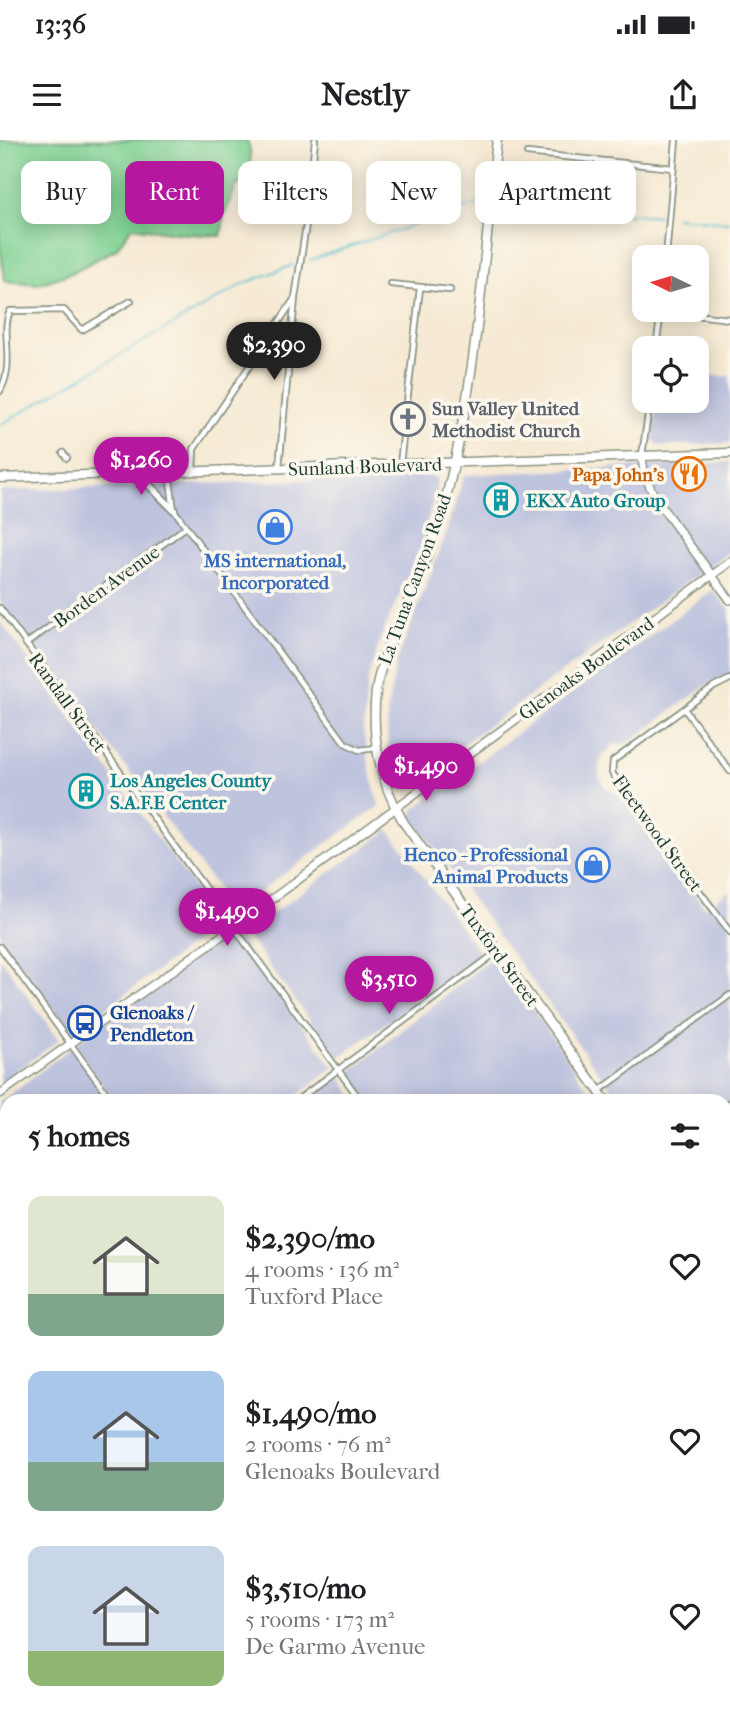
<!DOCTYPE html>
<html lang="en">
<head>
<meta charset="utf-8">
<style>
  :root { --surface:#fff; --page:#f2f2f2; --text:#202124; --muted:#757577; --accent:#b5179e }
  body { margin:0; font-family:"IM FELL French Canon",serif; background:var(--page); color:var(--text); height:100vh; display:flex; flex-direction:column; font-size:26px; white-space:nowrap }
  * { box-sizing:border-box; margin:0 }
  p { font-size:23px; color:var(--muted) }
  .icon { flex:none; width:38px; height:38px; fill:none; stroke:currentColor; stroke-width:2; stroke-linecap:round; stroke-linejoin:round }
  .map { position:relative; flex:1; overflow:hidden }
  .panel { position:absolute; left:0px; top:954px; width:732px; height:625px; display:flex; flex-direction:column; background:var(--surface); border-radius:21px 21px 0 0; box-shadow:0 4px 18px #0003 }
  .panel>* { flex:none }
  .hud { position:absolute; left:21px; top:21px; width:690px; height:63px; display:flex; gap:14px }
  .needle { width:46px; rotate:275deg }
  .controls { position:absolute; left:632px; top:105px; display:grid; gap:14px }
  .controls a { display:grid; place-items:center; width:77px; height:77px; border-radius:14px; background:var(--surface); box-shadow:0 4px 18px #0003; font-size:35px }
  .price { position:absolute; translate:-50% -60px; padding:0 16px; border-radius:24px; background:var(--accent); color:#fff; font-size:23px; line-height:46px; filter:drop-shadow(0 2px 4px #0008) }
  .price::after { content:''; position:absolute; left:50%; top:42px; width:21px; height:16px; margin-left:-10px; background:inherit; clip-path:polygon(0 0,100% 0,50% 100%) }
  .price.current { background:#222; color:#fff }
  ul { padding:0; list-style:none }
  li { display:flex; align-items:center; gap:21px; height:175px; padding:0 28px }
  li span { display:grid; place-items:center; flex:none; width:196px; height:140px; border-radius:14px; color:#555 }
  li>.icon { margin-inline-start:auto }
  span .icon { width:84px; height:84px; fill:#fffc; stroke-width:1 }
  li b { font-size:30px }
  h2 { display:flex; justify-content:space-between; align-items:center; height:84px; padding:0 28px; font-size:30px }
  .tag { padding:0 24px; border-radius:14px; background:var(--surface); box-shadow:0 4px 18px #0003; font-size:24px; line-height:63px }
  .tag.current { background:var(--accent); color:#fff }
  .status { display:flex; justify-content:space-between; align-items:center; height:49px; padding:0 35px; background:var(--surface); direction:ltr }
  .status svg { height:19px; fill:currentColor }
  header { display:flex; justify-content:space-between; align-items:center; height:91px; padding:0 28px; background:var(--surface); font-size:32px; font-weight:800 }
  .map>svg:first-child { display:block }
  .industrial { fill:#bec3de }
  .green { fill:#7fd193; stroke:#4f8764; stroke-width:2 }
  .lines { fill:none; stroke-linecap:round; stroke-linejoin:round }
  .stream { stroke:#53bdcf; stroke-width:2 }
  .minor-casing { stroke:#8a9484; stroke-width:8 }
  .tertiary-casing { stroke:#8a9484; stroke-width:10 }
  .secondary-casing { stroke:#8a9484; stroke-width:10 }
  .primary-casing { stroke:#8a9484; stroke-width:11 }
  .minor { stroke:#fff; stroke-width:4.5 }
  .tertiary { stroke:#fff; stroke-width:6 }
  .secondary { stroke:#fff; stroke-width:7 }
  .primary { stroke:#fff; stroke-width:8 }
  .labels { text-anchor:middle; stroke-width:7; stroke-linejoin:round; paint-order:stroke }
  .worship-label { font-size:19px; font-weight:bold; fill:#5b616d; stroke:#fbf7ec; text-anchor:start }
  .street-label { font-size:19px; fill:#1f3d34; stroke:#fbf7ec }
  .food-label { font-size:19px; font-weight:bold; fill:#c56008; stroke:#fbf7ec; text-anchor:end }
  .culture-label { font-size:19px; font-weight:bold; fill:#0d838f; stroke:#fbf7ec; text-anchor:start }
  .shop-label { font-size:19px; font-weight:bold; fill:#366cbe; stroke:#fbf7ec }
  .transit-label { font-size:19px; font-weight:bold; fill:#164399; stroke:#fbf7ec; text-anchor:start }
</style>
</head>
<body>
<div class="status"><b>13:36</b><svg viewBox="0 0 49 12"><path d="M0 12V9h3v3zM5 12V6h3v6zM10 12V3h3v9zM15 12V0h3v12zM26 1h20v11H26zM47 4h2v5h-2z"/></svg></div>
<header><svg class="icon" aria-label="menu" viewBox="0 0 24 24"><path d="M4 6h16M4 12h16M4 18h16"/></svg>Nestly<svg class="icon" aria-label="share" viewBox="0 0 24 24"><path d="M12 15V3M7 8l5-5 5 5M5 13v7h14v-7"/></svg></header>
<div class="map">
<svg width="730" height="1578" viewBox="0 0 730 1578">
  <rect width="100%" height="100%" fill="#fbf7ec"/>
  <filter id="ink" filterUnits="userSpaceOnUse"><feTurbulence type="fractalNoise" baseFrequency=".0143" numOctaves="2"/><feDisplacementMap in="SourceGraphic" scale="14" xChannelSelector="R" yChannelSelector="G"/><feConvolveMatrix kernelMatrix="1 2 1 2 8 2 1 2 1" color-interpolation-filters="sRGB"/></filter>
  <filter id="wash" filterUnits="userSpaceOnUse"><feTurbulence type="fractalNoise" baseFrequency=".00686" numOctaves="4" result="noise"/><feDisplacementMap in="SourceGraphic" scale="28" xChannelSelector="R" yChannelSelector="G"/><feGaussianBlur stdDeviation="1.57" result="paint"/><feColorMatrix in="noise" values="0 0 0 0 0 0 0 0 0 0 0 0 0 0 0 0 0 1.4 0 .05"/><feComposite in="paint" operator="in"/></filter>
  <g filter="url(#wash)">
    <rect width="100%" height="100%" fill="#f6ead4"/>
    <path class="industrial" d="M697 236H730V303L659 306 653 299 657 261H696Z
      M730 322V411L402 648 395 644 388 617 387 570 397 521 449 386 464 335Z
      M424 336 436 337 437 344 421 405 381 497 368 539 363 590 369 626 379 666 234 770 0 461V351Z
      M713 450 730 470V535L717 544 714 540 627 603 613 605 602 616 599 627V636L605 647 619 655 705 768 730 750V1110L724 1103V961H620L412 677 414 669Z
      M0 481 220 783 72 894 0 796Z
      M389 690 480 814 338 918 245 793Z
      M234 791 284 863 334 927 290 961H114L74 905Z
      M496 815 596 961H367L348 933Z
      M0 818 59 900 0 943Z
      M72 907 110 961H7V1389L0 1388V962Z
      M338 933 356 961H300Z"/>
    <path class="green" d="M0 0H247L250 10 251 38 236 46 224 76 221 96 177 93 132 87 116 109 69 134 38 144 5 141 0 106Z"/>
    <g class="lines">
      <path class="stream" d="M502 63 659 76
        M676 77 730 82
        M310 120 477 64
        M0 285 243 144 293 125"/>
    </g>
  </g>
  <g filter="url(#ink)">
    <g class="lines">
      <g class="minor-casing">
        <path id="minor" d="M527 13 673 28
          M666 117 676 0
          M391 144 450 150
          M661 171 730 179
          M656 208 661 171
          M0 251C16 223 0 193 10 171L64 170 82 190 131 161
          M63 313 67 318
          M642 315 650 261
          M400 324 420 148
          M279 327 295 158
          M193 331 194 309 295 158 306 85 315 0
          M169 333 174 370 345 603 359 610 377 608
          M0 468 361 961
          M26 504 186 387
          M730 539 714 547 613 621 612 633 730 792
          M685 570 730 631
          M0 807 112 961
          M599 951 730 855
          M296 961 497 812
          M724 966 730 962
          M724 1177 730 1173
          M0 1392 7 1393"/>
      </g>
      <g class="tertiary-casing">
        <path id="tertiary" d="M131 337 146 342 174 370"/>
      </g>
      <g class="secondary-casing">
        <path id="secondary" d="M642 317 644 333 655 358 730 460
          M0 954 234 787 730 422"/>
      </g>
      <g class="primary-casing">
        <path id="primary" d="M497 0C483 124 476 252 442 372 432 406 418 439 404 471 393 497 380 523 376 551 371 598 380 643 404 683L606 961
          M0 338 730 313
          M724 1121 730 1129"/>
      </g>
      <use href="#minor" class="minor"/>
      <use href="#tertiary" class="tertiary"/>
      <use href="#secondary" class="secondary"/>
      <use href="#primary" class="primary"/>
    </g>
  </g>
  <defs>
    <g id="church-ring" transform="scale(1.75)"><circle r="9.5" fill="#fbf7ec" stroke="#6b7280" stroke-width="1.5"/><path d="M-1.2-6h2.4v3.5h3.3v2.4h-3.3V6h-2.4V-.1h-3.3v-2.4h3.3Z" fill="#6b7280"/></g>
    <g id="restaurant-ring" transform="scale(1.75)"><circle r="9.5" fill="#fbf7ec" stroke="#e8710a" stroke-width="1.5"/><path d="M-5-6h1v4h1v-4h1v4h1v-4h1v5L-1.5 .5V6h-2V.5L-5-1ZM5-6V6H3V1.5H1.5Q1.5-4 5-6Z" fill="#e8710a"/></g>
    <g id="building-ring" transform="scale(1.75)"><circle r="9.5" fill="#fbf7ec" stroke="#0f9aa8" stroke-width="1.5"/><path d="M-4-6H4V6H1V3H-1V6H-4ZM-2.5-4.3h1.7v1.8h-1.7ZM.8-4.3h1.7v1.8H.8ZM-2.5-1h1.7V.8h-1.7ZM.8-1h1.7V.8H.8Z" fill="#0f9aa8"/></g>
    <g id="shop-ring" transform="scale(1.75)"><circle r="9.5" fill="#fbf7ec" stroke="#3f7fe0" stroke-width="1.5"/><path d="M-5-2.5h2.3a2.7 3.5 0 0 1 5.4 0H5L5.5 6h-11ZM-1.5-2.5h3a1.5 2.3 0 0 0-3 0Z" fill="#3f7fe0"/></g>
    <g id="bus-ring" transform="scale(1.75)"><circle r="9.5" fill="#fbf7ec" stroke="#1a4fb4" stroke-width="1.5"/><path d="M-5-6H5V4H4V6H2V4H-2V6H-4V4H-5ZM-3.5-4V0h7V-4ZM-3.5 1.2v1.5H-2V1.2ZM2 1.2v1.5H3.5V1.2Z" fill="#1a4fb4"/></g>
  </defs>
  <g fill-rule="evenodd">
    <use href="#church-ring" x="408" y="279"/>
    <use href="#restaurant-ring" x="689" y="334"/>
    <use href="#building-ring" x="501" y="360"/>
    <use href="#shop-ring" x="275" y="387"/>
    <use href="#building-ring" x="86" y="651"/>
    <use href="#shop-ring" x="593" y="725"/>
    <use href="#bus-ring" x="85" y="883"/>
  </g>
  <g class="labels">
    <g class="worship-label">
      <text x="432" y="275">Sun Valley United<tspan x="432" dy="22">Methodist Church</tspan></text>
    </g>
    <g class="street-label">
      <text transform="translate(365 326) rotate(-2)" y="7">Sunland Boulevard</text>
      <text transform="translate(414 439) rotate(-70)" y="7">La Tuna Canyon Road</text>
      <text transform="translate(106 446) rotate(-36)" y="7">Borden Avenue</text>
      <text transform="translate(586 528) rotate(-36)" y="7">Glenoaks Boulevard</text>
      <text transform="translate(68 562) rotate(54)" y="7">Randall Street</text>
      <text transform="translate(658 693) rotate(54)" y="7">Fleetwood Street</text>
      <text transform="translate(500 815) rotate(54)" y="7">Tuxford Street</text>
    </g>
    <g class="food-label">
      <text x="664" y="341">Papa John's</text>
    </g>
    <g class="culture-label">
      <text x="526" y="367">EKX Auto Group</text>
      <text x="110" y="647">Los Angeles County<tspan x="110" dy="22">S.A.F.E Center</tspan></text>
    </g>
    <g class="shop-label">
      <text x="275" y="427">MS international,<tspan x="275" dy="22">Incorporated</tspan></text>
      <text x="568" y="721" text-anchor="end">Henco - Professional<tspan x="568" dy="22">Animal Products</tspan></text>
    </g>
    <g class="transit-label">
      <text x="110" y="879">Glenoaks /<tspan x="110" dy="22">Pendleton</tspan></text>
    </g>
  </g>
</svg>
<div class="controls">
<a><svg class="needle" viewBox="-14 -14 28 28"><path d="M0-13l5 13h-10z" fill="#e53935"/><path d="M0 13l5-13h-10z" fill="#757577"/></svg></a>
<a><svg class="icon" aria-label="locate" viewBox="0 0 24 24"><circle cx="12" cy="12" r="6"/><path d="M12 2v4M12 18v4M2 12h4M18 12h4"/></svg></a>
</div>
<b class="price current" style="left:274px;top:242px">$2,390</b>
<b class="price" style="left:141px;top:357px">$1,260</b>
<b class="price" style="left:426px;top:663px">$1,490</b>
<b class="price" style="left:227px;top:808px">$1,490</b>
<b class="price" style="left:389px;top:876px">$3,510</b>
<div class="hud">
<a class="tag">Buy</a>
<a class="tag current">Rent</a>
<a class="tag">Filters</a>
<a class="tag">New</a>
<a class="tag">Apartment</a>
</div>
<section class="panel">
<h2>5 homes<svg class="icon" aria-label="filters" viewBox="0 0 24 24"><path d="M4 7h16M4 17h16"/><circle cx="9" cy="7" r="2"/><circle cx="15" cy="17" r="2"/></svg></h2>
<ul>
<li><span style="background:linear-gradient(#dfe7d0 70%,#7fa58c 0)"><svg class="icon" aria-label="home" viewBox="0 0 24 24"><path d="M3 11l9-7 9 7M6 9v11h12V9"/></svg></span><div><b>$2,390/mo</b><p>4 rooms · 136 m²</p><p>Tuxford Place</p></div><svg class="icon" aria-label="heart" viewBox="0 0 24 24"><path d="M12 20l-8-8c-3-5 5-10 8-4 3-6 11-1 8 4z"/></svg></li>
<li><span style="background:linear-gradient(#a9c7e8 65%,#7fa58c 0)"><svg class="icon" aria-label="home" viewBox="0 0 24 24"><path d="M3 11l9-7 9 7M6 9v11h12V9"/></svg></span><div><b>$1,490/mo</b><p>2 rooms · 76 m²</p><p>Glenoaks Boulevard</p></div><svg class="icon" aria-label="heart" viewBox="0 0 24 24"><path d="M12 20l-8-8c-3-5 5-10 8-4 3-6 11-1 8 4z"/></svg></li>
<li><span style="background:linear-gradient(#c9d6e8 75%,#8fb573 0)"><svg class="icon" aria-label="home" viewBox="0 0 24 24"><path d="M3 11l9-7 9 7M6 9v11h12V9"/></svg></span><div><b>$3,510/mo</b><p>5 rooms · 173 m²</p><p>De Garmo Avenue</p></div><svg class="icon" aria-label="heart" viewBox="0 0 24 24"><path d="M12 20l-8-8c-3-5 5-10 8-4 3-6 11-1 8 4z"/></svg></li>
</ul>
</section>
</div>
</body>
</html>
